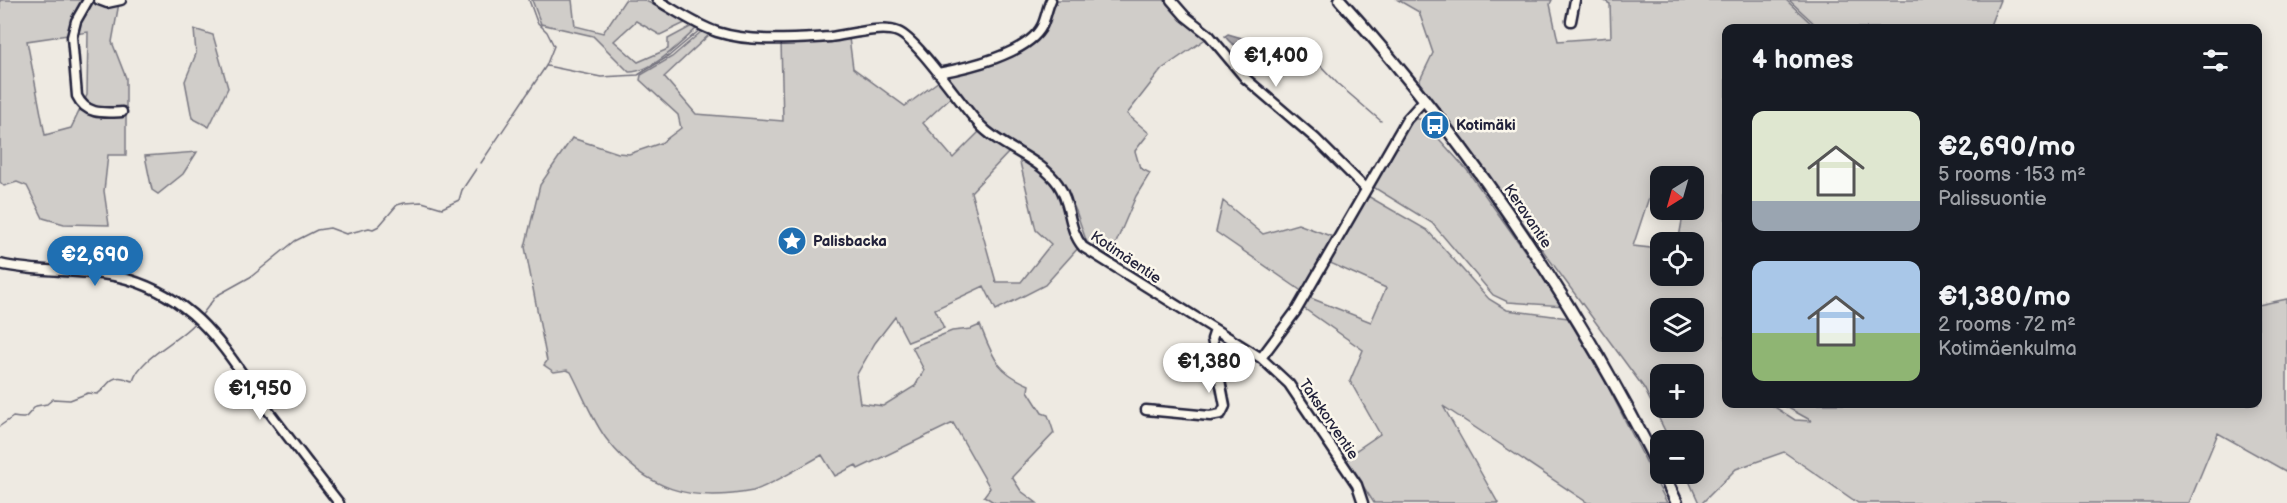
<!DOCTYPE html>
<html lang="en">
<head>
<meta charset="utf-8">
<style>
  :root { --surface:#171b24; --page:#242831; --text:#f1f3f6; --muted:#9ea1a6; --accent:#1f6fb2 }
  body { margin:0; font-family:"Balsamiq Sans",sans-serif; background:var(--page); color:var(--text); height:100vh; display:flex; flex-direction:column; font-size:22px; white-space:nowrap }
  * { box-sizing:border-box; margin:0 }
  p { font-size:20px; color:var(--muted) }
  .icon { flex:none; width:33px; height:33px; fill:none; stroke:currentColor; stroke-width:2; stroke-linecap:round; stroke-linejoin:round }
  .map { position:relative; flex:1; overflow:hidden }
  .panel { position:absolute; left:1722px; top:24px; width:540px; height:384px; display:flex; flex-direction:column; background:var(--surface); border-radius:12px; box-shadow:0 3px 15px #0003 }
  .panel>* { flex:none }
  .needle { width:39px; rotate:217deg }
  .buttons { position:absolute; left:1650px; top:166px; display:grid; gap:12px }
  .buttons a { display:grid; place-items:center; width:54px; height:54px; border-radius:12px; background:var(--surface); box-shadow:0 3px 15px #0003; font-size:30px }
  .price { position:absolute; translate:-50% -51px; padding:0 14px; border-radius:21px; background:#fff; color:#222; font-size:20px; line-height:39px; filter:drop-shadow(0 2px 3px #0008) }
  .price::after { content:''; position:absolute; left:50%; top:36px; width:18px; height:14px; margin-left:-9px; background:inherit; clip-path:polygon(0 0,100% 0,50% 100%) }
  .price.current { background:var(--accent); color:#fff }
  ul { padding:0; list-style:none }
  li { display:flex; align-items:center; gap:18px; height:150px; padding:0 30px }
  li span { display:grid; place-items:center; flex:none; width:168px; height:120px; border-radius:12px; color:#555 }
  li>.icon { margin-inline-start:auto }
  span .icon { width:72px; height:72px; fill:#fffc; stroke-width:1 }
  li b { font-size:26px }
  h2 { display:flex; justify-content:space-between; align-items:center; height:72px; padding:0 30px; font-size:26px }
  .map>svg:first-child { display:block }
  .green { fill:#d0cdc9; stroke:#797882; stroke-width:1.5; fill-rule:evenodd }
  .water { fill:#a6a3a7; stroke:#716f7c; stroke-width:1.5 }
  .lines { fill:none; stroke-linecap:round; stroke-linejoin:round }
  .stream { stroke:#716f7c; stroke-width:1.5 }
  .minor-casing { stroke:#22223b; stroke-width:13 }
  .major-casing { stroke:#22223b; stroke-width:15 }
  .minor { stroke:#fbf7ec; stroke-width:8 }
  .major { stroke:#fbf7ec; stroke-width:10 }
  .labels { text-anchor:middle; stroke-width:5; stroke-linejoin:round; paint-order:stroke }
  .poi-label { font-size:15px; font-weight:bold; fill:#22223b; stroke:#fbf7ec; text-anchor:start }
  .street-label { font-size:15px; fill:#22223b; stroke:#fbf7ec }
</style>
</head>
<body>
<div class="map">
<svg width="2287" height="503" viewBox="0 0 2287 503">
  <rect width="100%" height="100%" fill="#eeeae2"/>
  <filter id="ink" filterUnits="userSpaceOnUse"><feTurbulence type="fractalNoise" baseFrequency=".0167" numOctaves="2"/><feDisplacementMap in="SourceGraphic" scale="12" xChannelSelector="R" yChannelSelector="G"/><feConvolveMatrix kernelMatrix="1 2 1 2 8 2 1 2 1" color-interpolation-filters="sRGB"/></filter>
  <g filter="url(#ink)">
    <path class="green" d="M0 0H94L100 4 119 3 112 42 126 78V155H108L104 191 109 225 64 224 43 218 27 186 17 182 4 186 0 182ZM88 32 87 95 71 128 45 135 27 41Z
      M532 0H572L575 26 603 33 625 0H644L687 22 660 35 636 21 614 41 638 62 668 49V39L692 26 697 28C681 43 651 73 629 72L593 36 541 24Z
      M1055 0H1167L1207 38 1162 69 1127 114 1149 133 1135 151 1140 168 1150 173 1136 196 1110 257 1087 243 1076 211 1063 183 1046 166 984 125 945 76C969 67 1031 50 1043 31 1050 20 1050 10 1055 0Z
      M1398 0H1552L1550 4 1558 41 1611 37 1610 4 1603 0H1786L1816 28H1726V404H1737V406L1738 404H1770L1795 420 1812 421 1781 404H2258V305L2287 299V472L2218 433 2189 503H1858L1784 452 1736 469 1702 503H1699L1686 474H1694V441H1670L1644 388 1419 82 1433 53 1419 12ZM1660 177H1694V210H1684L1678 243H1694V276H1660V249L1633 246 1654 182 1660 183ZM1660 309H1694V342H1660ZM1660 375H1694V408H1660Z
      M1789 0H2000L1989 28H1819Z
      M194 29 213 35 228 88 209 127 192 118 185 81 196 54Z
      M702 31 710 34 664 77 696 114 783 121 781 42 849 38 853 68 905 106 939 81 951 97 923 123 953 158 981 130 1009 152 971 192 996 282H1021L1051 244 1036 230 1019 158C1062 179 1064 205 1079 247L1045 285 996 310 984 286 935 309 944 328 908 342 895 317 875 343 856 376 860 403 883 406 915 386 924 370 912 347 952 331 971 329 980 325C993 357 996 371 1029 385L1028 391 1042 413 1048 415 1054 433 1012 477 1021 491 1037 503H995L984 496 990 488 953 423 858 469 856 465 835 476 822 455C802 466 774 484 753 491 691 503 647 490 608 441 594 424 582 393 571 372L567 370 554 372 544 365 547 361 525 247 540 185 572 138 618 153 629 154 661 143 681 128 678 115 640 80 641 75 672 57Z
      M1415 119H1421L1467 170 1564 306 1508 302 1493 295 1432 223 1370 185 1395 142Z
      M197 152 183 174 158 194 152 190 145 156Z
      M1366 195 1427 230 1489 299 1507 310 1568 318 1603 377 1667 503H1588L1443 406 1498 503H1374L1345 458 1380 434 1350 381 1363 350 1302 307 1308 297 1371 322 1386 288 1328 262Z
      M1223 201 1263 234 1298 224 1333 237 1303 292 1216 232Z"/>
    <path class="water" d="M1228 34 1256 42 1255 45C1243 50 1232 47 1225 36Z"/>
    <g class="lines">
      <path class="stream" d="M1255 43 1289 53
        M1295 56 1318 63 1338 84 1381 121
        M547 66 601 77 638 75 669 56 702 28
        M481 163 546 66 554 46 547 32 537 22 529 0
        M201 316 216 296 252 276 295 241 317 230 330 228 346 234 369 228 373 229 379 226 397 205 404 203 422 202 442 208 459 200 462 190 476 169
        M0 426 13 417C30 420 24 417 36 406L47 404 53 399 70 400 88 393 97 394C107 389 109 375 123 378 127 379 130 381 133 381 141 356 180 341 196 321"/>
      <g class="minor-casing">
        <path id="minor" d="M88 0 76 21 72 37 77 96C86 115 103 113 122 112
          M99 0 107 3 121 0
          M657 0C676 11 696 25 717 32 752 43 794 39 830 37 848 35 881 25 898 32 918 40 961 105 979 124 1001 148 1039 157 1058 184 1072 204 1067 228 1083 247L1261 358 1296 311 1407 119 1425 99
          M1171 0 1185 16 1209 35 1245 78 1316 139 1366 189
          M1571 21 1575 0
          M938 73C966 68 1028 54 1042 26 1046 18 1047 8 1051 0
          M0 264C41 274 86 268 127 279 201 301 225 351 267 409 291 441 315 472 339 503
          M1261 358 1289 384 1357 485 1363 503
          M1146 410 1210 416 1221 414 1225 406 1212 339 1215 330"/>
      </g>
      <g class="major-casing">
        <path id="major" d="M1340 0C1468 142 1574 300 1660 470
          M1663 474 1677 503"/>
      </g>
      <use href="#minor" class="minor"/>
      <use href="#major" class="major"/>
    </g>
  </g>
  <defs>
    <g id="bus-disc" transform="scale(1.5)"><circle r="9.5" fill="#1f6fb2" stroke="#fbf7ec"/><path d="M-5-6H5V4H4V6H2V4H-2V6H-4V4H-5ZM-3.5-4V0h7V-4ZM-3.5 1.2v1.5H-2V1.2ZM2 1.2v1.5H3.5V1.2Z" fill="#fff"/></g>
    <g id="sight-disc" transform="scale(1.5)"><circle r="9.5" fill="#1f6fb2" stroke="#fbf7ec"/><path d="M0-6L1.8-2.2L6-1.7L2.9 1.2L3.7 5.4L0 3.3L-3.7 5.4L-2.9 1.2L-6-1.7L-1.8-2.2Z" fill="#fff"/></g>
  </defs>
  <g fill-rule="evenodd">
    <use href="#bus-disc" x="1435" y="125"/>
    <use href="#sight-disc" x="792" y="241"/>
  </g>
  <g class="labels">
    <g class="poi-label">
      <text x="1456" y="130">Kotimäki</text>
      <text x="813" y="246">Palisbacka</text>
    </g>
    <g class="street-label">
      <text transform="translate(1528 216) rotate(56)" y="5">Keravantie</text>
      <text transform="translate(1126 257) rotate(34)" y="5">Kotimäentie</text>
      <text transform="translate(1329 419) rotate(56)" y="5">Takskorventie</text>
    </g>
  </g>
</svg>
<div class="buttons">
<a><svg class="needle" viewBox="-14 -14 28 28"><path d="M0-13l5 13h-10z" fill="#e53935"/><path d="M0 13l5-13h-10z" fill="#9ea1a6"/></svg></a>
<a><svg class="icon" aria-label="locate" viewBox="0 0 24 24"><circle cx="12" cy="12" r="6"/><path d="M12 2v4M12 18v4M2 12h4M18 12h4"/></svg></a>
<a><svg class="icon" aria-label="layers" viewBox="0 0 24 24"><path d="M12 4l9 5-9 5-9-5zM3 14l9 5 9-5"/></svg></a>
<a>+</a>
<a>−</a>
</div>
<b class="price" style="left:1276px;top:88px">€1,400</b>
<b class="price current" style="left:95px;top:287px">€2,690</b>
<b class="price" style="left:1209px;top:394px">€1,380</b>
<b class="price" style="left:260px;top:421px">€1,950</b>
<section class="panel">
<h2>4 homes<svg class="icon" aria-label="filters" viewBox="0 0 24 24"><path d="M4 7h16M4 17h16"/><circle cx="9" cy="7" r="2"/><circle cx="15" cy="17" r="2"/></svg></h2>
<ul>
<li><span style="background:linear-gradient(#dfe7d0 75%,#9aa5b1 0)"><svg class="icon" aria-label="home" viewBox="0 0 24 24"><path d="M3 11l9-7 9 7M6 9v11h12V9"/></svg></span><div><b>€2,690/mo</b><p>5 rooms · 153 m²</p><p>Palissuontie</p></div></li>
<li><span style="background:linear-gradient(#a9c7e8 60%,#8fb573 0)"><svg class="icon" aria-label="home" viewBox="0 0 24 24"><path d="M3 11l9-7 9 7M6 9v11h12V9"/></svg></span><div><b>€1,380/mo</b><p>2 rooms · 72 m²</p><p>Kotimäenkulma</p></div></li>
</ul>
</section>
</div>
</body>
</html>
